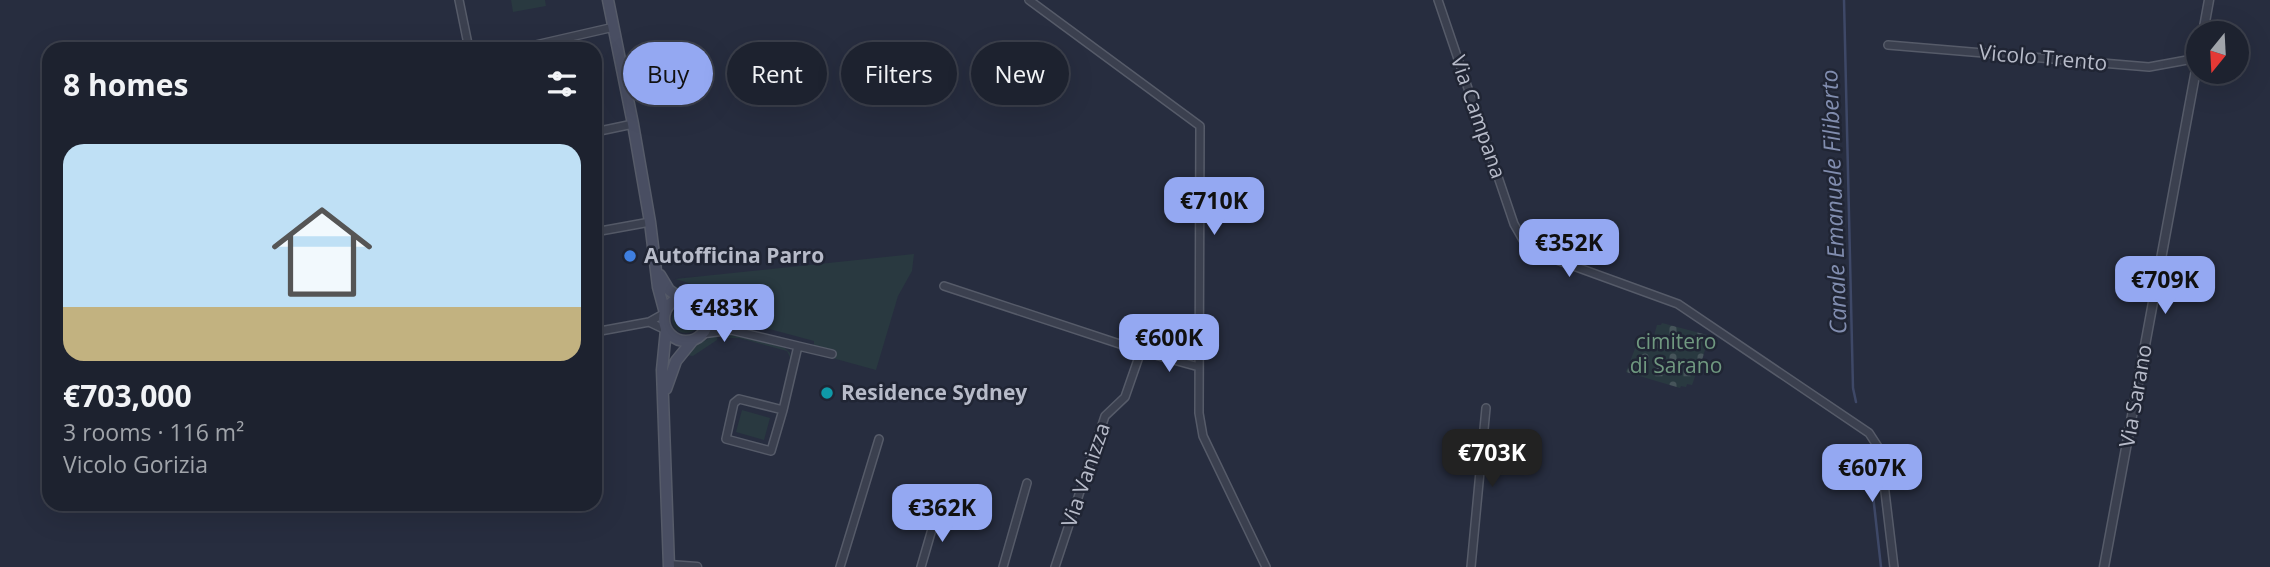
<!DOCTYPE html>
<html lang="en">
<head>
<meta charset="utf-8">
<style>
  :root { --surface:#1d222f; --page:#252a37; --text:#f1f3f6; --muted:#a0a4aa; --line:#3b3f4b; --accent:#94a8f2 }
  body { margin:0; font-family:"Open Sans",sans-serif; background:var(--page); color:var(--text); height:100vh; display:flex; flex-direction:column; font-size:26px; white-space:nowrap }
  * { box-sizing:border-box; margin:0 }
  p { font-size:23px; color:var(--muted) }
  .icon { flex:none; width:38px; height:38px; fill:none; stroke:currentColor; stroke-width:2; stroke-linecap:round; stroke-linejoin:round }
  .map { position:relative; flex:1; overflow:hidden }
  .drawer { position:absolute; left:42px; top:42px; width:560px; height:469px; display:flex; flex-direction:column; background:var(--surface); border-radius:21px; box-shadow:0 7px 28px #0002,0 0 0 2px var(--line) }
  .drawer>* { flex:none }
  .hud { position:absolute; left:623px; top:42px; width:665px; height:63px; display:flex; gap:14px }
  .needle { width:46px; rotate:198deg }
  .fabs { position:absolute; left:2186px; top:21px; display:grid; gap:14px }
  .fabs a { display:grid; place-items:center; width:63px; height:63px; border-radius:50%; background:var(--surface); box-shadow:0 7px 28px #0002,0 0 0 2px var(--line); font-size:35px }
  .price { position:absolute; translate:-50% -60px; padding:0 16px; border-radius:14px; background:var(--accent); color:#111; font-size:23px; line-height:46px; filter:drop-shadow(0 2px 4px #0008) }
  .price::after { content:''; position:absolute; left:50%; top:42px; width:21px; height:16px; margin-left:-10px; background:inherit; clip-path:polygon(0 0,100% 0,50% 100%) }
  .price.selected { background:#222; color:#fff }
  ul { padding:0; list-style:none }
  li { display:grid; align-content:center; gap:14px; height:371px; padding:0 21px }
  li+li { border-top:2px solid var(--line) }
  li span { display:grid; place-items:center; height:217px; border-radius:21px; color:#555 }
  li>.icon { margin-inline-start:auto }
  span .icon { width:126px; height:126px; fill:#fffc; stroke-width:1 }
  li b { font-size:30px }
  h2 { display:flex; justify-content:space-between; align-items:center; height:84px; padding:0 21px; font-size:30px }
  .chip { padding:0 24px; border-radius:32px; background:var(--surface); box-shadow:0 7px 28px #0002,0 0 0 2px var(--line); font-size:24px; line-height:63px }
  .chip.selected { background:var(--accent); color:#111 }
  .map>svg:first-child { display:block }
  .green { fill:#293940 }
  .cemetery { fill:url(#cemetery-stones) }
  .lines { fill:none; stroke-linecap:round; stroke-linejoin:round }
  .stream { stroke:#3e4867; stroke-width:2.5 }
  .minor-casing { stroke:#565b69; stroke-width:10 }
  .tertiary-casing { stroke:#565b69; stroke-width:11 }
  .secondary-casing { stroke:#565b69; stroke-width:13 }
  .minor { stroke:#3b404f; stroke-width:7 }
  .tertiary { stroke:#3b404f; stroke-width:8 }
  .secondary { stroke:#494e62; stroke-width:10 }
  .shop-dot { fill:#3f7fe0; stroke:#202534; stroke-width:2.5 }
  .culture-dot { fill:#0f9aa8; stroke:#202534; stroke-width:2.5 }
  .labels { text-anchor:middle; stroke-width:5; stroke-linejoin:round; paint-order:stroke }
  .street-label { font-size:21px; fill:#b7bbc9; stroke:#202534 }
  .poi-label { font-size:21px; font-weight:bold; fill:#b7bbc9; stroke:#202534; text-anchor:start }
  .park-label { font-size:21px; fill:#709980; stroke:#202534 }
  .water-label { font-size:23px; font-style:italic; fill:#818daf; stroke:#202534 }
</style>
</head>
<body>
<div class="map">
<svg width="2270" height="567" viewBox="0 0 2270 567">
  <defs>
    <pattern id="cemetery-stones" width="16" height="16" patternUnits="userSpaceOnUse" patternTransform="scale(1.75)"><rect width="16" height="16" fill="#293940"/><path d="M2 7V4a2 2 0 0 1 4 0v3zM10 15v-3a2 2 0 0 1 4 0v3z" fill="#46545a"/></pattern>
  </defs>
  <rect width="100%" height="100%" fill="#272d3f"/>
  <path class="green" d="M511 0H545L546 6 513 12Z
    M914 254 912 271 898 296 876 370 814 353V341L733 319C718 296 702 286 675 279Z
    M676 287C693 288 718 296 720 315L698 296 674 288Z
    M672 319a14 14 0 1 1 28 0a14 14 0 1 1-28 0Z
    M722 333 734 334 785 348 790 353 791 359 787 351 739 338H723Z
    M718 334 717 340 693 356 685 355 695 345Z
    M742 410 770 418 764 440 736 432Z"/>
  <path class="cemetery" d="M1662 323 1707 335 1708 339 1699 371H1697L1692 385 1687 384 1686 387 1681 386 1680 388 1626 372 1636 346 1650 350 1657 325H1661Z"/>
  <g class="lines">
    <path class="stream" d="M1844 0 1853 388 1856 402
      M1869 459 1881 567"/>
    <g class="minor-casing">
      <path id="minor" d="M459 0 469 49
        M1029 0 1200 126 1199 413 1203 436 1266 567
        M1438 0 1514 224 1526 245 1546 256 1678 304 1869 433 1880 450 1894 567
        M1888 45 2149 67 2198 58
        M518 49 614 27
        M595 132 633 124
        M595 232 650 222
        M944 286 1141 351 1199 367
        M703 305 719 318 738 328
        M665 313 649 322 666 330
        M595 332 649 322
        M702 334 731 330 798 346 783 410
        M798 346 832 354
        M739 399 783 410 771 451 726 439 734 403Z
        M840 567 879 439
        M921 567 937 512
        M1003 567 1027 483
        M1055 567 1105 416 1125 397 1141 351
        M1471 567 1486 408"/>
    </g>
    <g class="tertiary-casing">
      <path id="tertiary" d="M2203 33 2209 0
        M669 565 697 567
        M2104 567 2198 59"/>
    </g>
    <g class="secondary-casing">
      <path id="secondary" d="M608 0 633 124 650 222 658 287 665 313
        M660 275 669 290 680 298
        M664 319a22 22 0 1 1 44 0a22 22 0 1 1-44 0Z
        M666 330 662 370 669 567
        M666 389 676 361 693 340"/>
    </g>
    <use href="#minor" class="minor"/>
    <use href="#tertiary" class="tertiary"/>
    <use href="#secondary" class="secondary"/>
  </g>
  <circle class="shop-dot" cx="630" cy="256" r="7"/>
  <circle class="culture-dot" cx="827" cy="393" r="7"/>
  <g class="labels">
    <g class="street-label">
      <text transform="translate(2043 58) rotate(5)" y="7">Vicolo Trento</text>
      <text transform="translate(1478 117) rotate(71)" y="7">Via Campana</text>
      <text transform="translate(2136 396) rotate(-80)" y="7">Via Sarano</text>
      <text transform="translate(1086 475) rotate(-71)" y="7">Via Vanizza</text>
    </g>
    <g class="poi-label">
      <text x="644" y="263">Autofficina Parro</text>
      <text x="841" y="400">Residence Sydney</text>
    </g>
    <g class="park-label">
      <text x="1676" y="349">cimitero<tspan x="1676" dy="24">di Sarano</tspan></text>
    </g>
    <g class="water-label">
      <text transform="translate(1834 202) rotate(-92)" y="8">Canale Emanuele Filiberto</text>
    </g>
  </g>
</svg>
<div class="fabs">
<a><svg class="needle" viewBox="-14 -14 28 28"><path d="M0-13l5 13h-10z" fill="#e53935"/><path d="M0 13l5-13h-10z" fill="#a0a4aa"/></svg></a>
</div>
<b class="price" style="left:1214px;top:237px">€710K</b>
<b class="price" style="left:1569px;top:279px">€352K</b>
<b class="price" style="left:2165px;top:316px">€709K</b>
<b class="price" style="left:724px;top:344px">€483K</b>
<b class="price" style="left:1169px;top:374px">€600K</b>
<b class="price selected" style="left:1492px;top:489px">€703K</b>
<b class="price" style="left:1872px;top:504px">€607K</b>
<b class="price" style="left:942px;top:544px">€362K</b>
<div class="hud">
<a class="chip selected">Buy</a>
<a class="chip">Rent</a>
<a class="chip">Filters</a>
<a class="chip">New</a>
</div>
<section class="drawer">
<h2>8 homes<svg class="icon" aria-label="filters" viewBox="0 0 24 24"><path d="M4 7h16M4 17h16"/><circle cx="9" cy="7" r="2"/><circle cx="15" cy="17" r="2"/></svg></h2>
<ul>
<li><span style="background:linear-gradient(#bfe0f5 75%,#c2b280 0)"><svg class="icon" aria-label="home" viewBox="0 0 24 24"><path d="M3 11l9-7 9 7M6 9v11h12V9"/></svg></span><div><b>€703,000</b><p>3 rooms · 116 m²</p><p>Vicolo Gorizia</p></div></li>
</ul>
</section>
</div>
</body>
</html>
